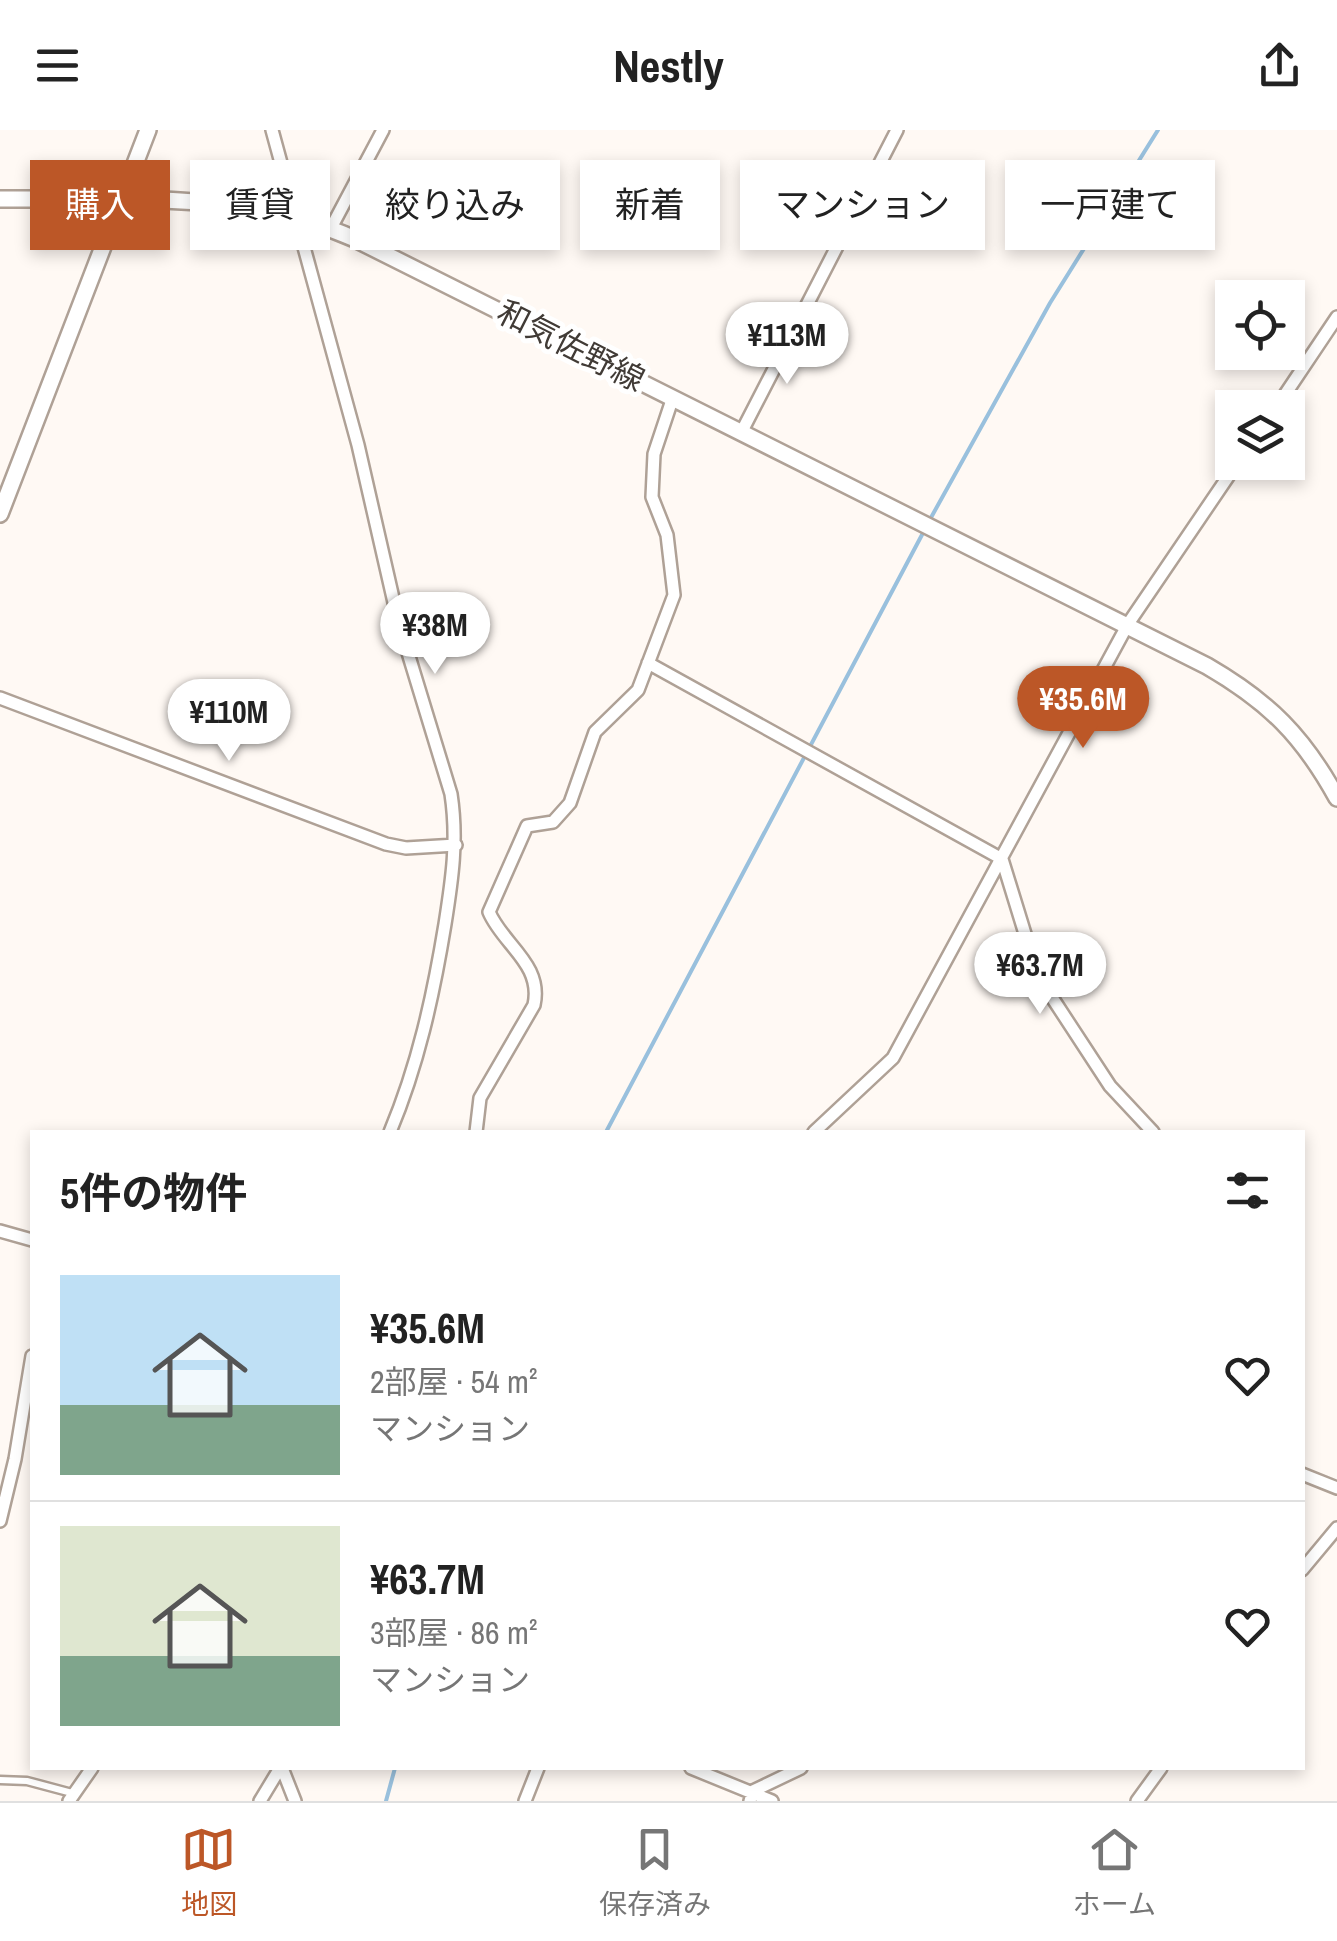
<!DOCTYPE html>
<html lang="ja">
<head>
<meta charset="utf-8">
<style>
  :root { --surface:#fff; --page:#f6f6f6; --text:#222; --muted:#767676; --line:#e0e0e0; --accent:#bc5727 }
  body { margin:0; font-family:"Archivo Narrow","Noto Sans JP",sans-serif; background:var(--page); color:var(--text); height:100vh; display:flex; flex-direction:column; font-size:38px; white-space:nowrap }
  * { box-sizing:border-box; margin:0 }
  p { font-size:32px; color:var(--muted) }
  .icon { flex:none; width:55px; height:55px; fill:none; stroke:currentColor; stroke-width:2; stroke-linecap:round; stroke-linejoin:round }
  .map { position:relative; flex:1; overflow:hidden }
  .side { position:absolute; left:30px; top:1000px; width:1275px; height:640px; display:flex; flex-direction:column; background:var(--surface); border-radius:0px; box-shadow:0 5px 15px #0003 }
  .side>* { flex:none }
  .banner { position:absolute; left:30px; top:30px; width:1278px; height:90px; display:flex; gap:20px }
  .tools { position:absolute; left:1215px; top:150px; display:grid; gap:20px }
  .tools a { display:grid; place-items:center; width:90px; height:90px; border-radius:0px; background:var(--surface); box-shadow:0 5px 15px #0003; font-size:50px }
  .price { position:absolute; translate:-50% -85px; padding:0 22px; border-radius:35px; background:#fff; color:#222; font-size:32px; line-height:65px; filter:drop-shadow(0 2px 5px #0008) }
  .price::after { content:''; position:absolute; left:50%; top:60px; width:30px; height:22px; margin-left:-15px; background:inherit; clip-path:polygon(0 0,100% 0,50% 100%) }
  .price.active { background:var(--accent); color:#fff }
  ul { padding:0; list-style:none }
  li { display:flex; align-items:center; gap:30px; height:250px; padding:0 30px }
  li+li { border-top:2px solid var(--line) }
  li span { display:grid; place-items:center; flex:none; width:280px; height:200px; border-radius:0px; color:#555 }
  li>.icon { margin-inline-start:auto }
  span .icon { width:120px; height:120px; fill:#fffc; stroke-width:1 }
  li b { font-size:42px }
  h2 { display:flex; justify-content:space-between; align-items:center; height:120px; padding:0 30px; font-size:42px }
  .tag { padding:0 35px; border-radius:0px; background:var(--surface); box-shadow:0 5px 15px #0003; font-size:35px; line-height:90px }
  .tag.active { background:var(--accent); color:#fff }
  header { display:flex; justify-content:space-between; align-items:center; height:130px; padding:0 30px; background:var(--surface); font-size:45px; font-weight:700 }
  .menu { display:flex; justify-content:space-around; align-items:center; height:140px; border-top:2px solid var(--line); background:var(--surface); font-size:28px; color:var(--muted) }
  .menu a { display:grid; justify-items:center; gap:5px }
  .menu .active { color:var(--accent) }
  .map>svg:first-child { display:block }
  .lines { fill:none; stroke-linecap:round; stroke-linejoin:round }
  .stream { stroke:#99c0dd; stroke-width:4 }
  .service-casing { stroke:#afa196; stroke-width:11 }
  .minor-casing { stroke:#afa196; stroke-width:16 }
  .secondary-casing { stroke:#afa196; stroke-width:20 }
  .service { stroke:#fff; stroke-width:6 }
  .minor { stroke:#fff; stroke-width:11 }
  .secondary { stroke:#fff; stroke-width:15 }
  .labels { text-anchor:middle; stroke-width:10; stroke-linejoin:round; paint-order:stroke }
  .street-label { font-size:32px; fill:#413b36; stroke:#fff }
</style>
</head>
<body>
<header><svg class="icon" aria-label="menu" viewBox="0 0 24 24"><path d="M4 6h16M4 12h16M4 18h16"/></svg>Nestly<svg class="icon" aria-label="share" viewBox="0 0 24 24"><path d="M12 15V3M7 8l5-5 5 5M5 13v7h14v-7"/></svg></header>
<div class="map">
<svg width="1337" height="1671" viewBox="0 0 1337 1671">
  <rect width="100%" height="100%" fill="#fff9f4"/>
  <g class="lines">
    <path class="stream" d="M928 393 1050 173 1158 0
      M606 1002 924 401
      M386 1671 395 1638"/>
    <g class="service-casing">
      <path id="service" d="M0 1650 27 1651 72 1663"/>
    </g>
    <g class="minor-casing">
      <path id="minor" d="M272 0 358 315 398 490 451 664C458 710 452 750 445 794 433 867 418 935 390 1002
        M331 98 383 0
        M1276 278 1337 187
        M742 301 897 0
        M648 533 1002 729 1038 846 1110 956 1153 1002
        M0 568 386 714 406 718 456 715
        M476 1002 480 968 534 875C543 834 503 815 489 782L527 696 553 692 570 673 595 602 638 560 674 465 667 405 652 367 654 324 673 267
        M814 1002 893 928 1128 494 1238 332
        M0 1101 32 1110
        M1302 1344 1337 1358
        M0 1391 15 1329 32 1226
        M1302 1440 1337 1398
        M282 1638 295 1671
        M691 1638 772 1671
        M69 1671 92 1638
        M260 1671 280 1638
        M525 1671 538 1638
        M750 1671 753 1661 801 1638
        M1137 1671 1161 1638"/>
    </g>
    <g class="secondary-casing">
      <path id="secondary" d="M0 69C118 70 244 60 355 109L1207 536C1269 572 1303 606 1337 668
        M0 384 148 0"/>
    </g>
    <use href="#service" class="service"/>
    <use href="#minor" class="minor"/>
    <use href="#secondary" class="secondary"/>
  </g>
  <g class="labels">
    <g class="street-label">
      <text transform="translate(571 216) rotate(27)" y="11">和気佐野線</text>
    </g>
  </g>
</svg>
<div class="tools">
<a><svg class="icon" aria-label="locate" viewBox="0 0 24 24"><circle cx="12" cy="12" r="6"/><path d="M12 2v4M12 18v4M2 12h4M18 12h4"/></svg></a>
<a><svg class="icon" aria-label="layers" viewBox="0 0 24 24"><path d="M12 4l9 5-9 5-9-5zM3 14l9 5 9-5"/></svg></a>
</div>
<b class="price" style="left:787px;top:257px">¥113M</b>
<b class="price" style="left:435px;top:547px">¥38M</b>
<b class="price active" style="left:1083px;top:621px">¥35.6M</b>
<b class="price" style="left:229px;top:634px">¥110M</b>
<b class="price" style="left:1040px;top:887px">¥63.7M</b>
<div class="banner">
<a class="tag active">購入</a>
<a class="tag">賃貸</a>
<a class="tag">絞り込み</a>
<a class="tag">新着</a>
<a class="tag">マンション</a>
<a class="tag">一戸建て</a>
</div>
<section class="side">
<h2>5件の物件<svg class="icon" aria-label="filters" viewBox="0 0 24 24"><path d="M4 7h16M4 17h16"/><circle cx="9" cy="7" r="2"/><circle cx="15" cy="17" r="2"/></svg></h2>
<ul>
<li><span style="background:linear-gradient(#bfe0f5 65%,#7fa58c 0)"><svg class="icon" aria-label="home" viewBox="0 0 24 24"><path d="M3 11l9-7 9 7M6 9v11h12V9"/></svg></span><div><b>¥35.6M</b><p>2部屋 · 54 m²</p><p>マンション</p></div><svg class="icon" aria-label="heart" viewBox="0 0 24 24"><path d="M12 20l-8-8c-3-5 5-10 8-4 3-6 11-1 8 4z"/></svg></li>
<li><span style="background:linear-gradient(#dfe7d0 65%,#7fa58c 0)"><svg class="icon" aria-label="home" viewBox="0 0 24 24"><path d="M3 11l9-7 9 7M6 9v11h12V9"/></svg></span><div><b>¥63.7M</b><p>3部屋 · 86 m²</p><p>マンション</p></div><svg class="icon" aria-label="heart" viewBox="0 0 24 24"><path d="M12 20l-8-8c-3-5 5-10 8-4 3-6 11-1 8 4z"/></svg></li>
</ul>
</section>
</div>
<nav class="menu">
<a class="active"><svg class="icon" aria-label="map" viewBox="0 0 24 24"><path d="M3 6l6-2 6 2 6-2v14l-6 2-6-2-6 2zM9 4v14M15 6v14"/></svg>地図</a>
<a><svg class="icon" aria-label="saved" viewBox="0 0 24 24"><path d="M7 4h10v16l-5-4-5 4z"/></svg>保存済み</a>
<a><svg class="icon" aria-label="home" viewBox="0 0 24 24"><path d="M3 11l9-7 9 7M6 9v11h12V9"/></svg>ホーム</a>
</nav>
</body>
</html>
